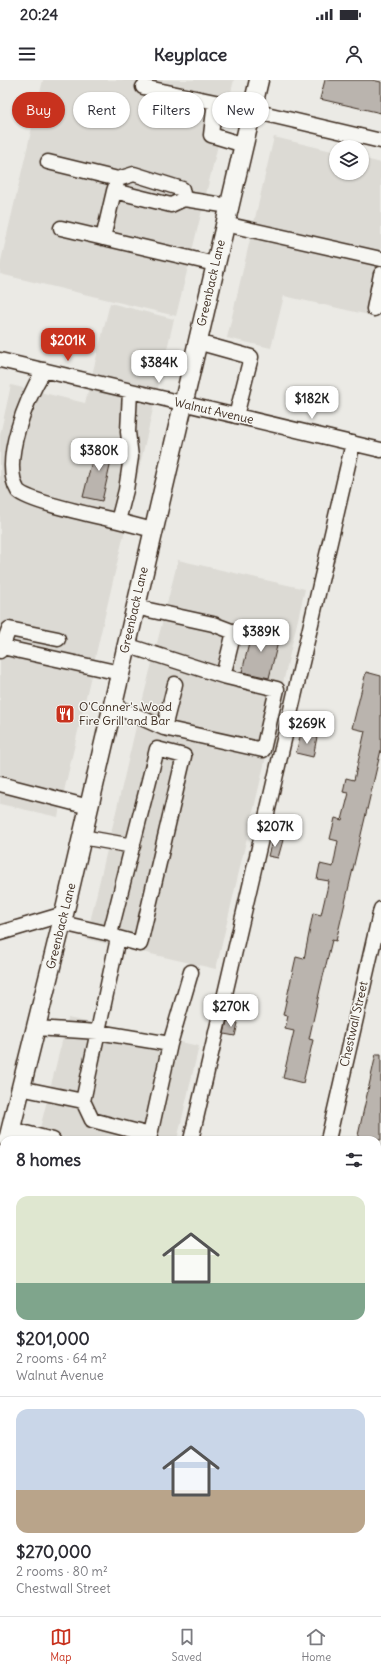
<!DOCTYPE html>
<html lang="en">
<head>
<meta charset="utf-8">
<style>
  :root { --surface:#fff; --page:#f2f2f3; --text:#2b2b33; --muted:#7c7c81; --line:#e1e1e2; --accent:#c8321e }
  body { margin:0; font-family:Delius,sans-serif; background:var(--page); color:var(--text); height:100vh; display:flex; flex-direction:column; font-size:15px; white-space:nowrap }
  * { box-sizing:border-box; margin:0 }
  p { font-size:13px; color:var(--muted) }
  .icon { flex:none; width:22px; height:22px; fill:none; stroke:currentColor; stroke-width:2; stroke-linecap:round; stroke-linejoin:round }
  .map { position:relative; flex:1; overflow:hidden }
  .details { position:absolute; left:0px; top:1056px; width:381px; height:480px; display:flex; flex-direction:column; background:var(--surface); border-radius:12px 12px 0 0; box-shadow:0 1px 3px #0004 }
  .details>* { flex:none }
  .banner { position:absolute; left:12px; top:12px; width:357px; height:36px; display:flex; gap:8px }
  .tools { position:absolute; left:329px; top:60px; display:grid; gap:8px }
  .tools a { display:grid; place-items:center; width:40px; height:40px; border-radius:50%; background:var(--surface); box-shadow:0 1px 3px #0004; font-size:20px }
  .price { position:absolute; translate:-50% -34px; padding:0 9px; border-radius:8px; background:#fff; color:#222; font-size:13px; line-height:26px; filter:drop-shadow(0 1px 2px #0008) }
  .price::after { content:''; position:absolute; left:50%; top:24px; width:12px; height:9px; margin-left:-6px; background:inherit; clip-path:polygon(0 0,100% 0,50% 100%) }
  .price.selected { background:var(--accent); color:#fff }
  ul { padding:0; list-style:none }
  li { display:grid; align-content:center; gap:8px; height:212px; padding:0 16px }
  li+li { border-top:1px solid var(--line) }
  li span { display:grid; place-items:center; height:124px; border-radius:12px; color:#555 }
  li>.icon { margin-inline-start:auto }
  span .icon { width:72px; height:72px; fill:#fffc; stroke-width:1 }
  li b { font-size:17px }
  h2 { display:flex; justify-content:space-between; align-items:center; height:48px; padding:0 16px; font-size:17px }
  .tag { padding:0 14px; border-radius:18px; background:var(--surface); box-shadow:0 1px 3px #0004; font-size:14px; line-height:36px }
  .tag.selected { background:var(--accent); color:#fff }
  .status { display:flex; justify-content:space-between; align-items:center; height:28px; padding:0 20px; background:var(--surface); direction:ltr }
  .status svg { height:11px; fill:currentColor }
  header { display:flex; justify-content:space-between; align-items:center; height:52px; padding:0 16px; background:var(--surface); font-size:18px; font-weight:800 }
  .tabs { display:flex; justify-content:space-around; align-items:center; height:56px; border-top:1px solid var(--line); background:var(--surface); font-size:11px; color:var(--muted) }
  .tabs a { display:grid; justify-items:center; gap:2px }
  .tabs .selected { color:var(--accent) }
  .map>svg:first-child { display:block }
  .built { fill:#dcdad4 }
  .building { fill:#bab4ae; stroke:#3b2a1e }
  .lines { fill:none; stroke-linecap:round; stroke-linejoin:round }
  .minor-casing { stroke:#3b2a1e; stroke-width:17 }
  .major-casing { stroke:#3b2a1e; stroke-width:21 }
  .minor { stroke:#f6f6f2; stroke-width:14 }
  .major { stroke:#f6f6f2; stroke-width:18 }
  .labels { text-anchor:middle; stroke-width:3; stroke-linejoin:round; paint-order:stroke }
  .street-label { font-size:12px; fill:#3b2a1e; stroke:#f6f6f2 }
  .poi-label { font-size:12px; fill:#3b2a1e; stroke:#f6f6f2; text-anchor:start }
</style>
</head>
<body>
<div class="status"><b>20:24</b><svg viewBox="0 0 49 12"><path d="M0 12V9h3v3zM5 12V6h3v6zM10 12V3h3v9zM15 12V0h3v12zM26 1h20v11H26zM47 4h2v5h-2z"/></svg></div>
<header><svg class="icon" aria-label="menu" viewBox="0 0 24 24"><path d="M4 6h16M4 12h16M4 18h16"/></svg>Keyplace<svg class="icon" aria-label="person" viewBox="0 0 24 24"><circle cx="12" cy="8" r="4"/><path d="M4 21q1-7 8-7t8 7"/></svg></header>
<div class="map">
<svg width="381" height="1536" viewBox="0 0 381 1536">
  <rect width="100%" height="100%" fill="#ebeae5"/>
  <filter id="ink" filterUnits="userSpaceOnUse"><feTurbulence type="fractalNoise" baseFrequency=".025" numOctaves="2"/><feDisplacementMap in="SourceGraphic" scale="8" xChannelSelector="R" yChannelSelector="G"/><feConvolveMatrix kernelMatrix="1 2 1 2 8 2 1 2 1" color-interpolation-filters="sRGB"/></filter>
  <g filter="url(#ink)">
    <path class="built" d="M43 0H234L176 236 0 194V185Z
      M274 57 336 72V93H362V78L381 83V222L378 237 284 216 271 268 227 258Z
      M110 223 174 239 58 737 0 724V355L11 305 85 323Z
      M178 480 305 509 266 676 136 646Z
      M136 647 266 677 216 889 86 859Z
      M68 938 199 966 177 1060H75L39 1052Z"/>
    <path class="building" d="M325 0H372L381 2V33L320 19Z
      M101 360 115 364 102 421 83 417 93 377 97 378Z
      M253 547 280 554 269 598 242 592Z
      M366 592 381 596V670L336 861 332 860 321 905 309 959 313 960 303 1003 283 998 294 951 285 949 288 936 283 935 296 877 304 879 313 833 321 835 329 801 317 799 320 784 333 787 338 761 330 759 335 738 342 740 349 713 343 712 346 698 354 700 365 651 352 648Z
      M301 653 317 657 313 677 296 673Z
      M273 757 283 760 278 778 268 776Z
      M227 941 238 943 235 956 224 954Z
      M376 974H381V1060H357Z"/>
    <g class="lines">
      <g class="minor-casing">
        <path id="minor" d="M143 7 215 22 211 55 244 65
          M215 22 381 61
          M48 82 118 99 114 111
          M118 99 134 94 182 109 184 119
          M225 144 381 179
          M61 148 215 184
          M103 158 114 111 171 125 184 119 229 126
          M374 229 381 194
          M197 262 251 277 236 336
          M0 280 381 370
          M44 290C27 318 0 381 18 411 31 423 98 436 118 441L126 410 131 377 128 352 130 311
          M118 441 153 450
          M126 565 223 596
          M2 567 9 549 58 559
          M0 571 2 567 120 593
          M112 625 164 648 263 670 277 609 223 596 234 552 213 544 135 527
          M164 648 175 604
          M0 704 89 727
          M82 757 133 766
          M62 843 110 854
          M0 853 64 834
          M36 948 98 952 170 964 150 1055 92 1040 83 1021
          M170 964 191 892
          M20 1008 83 1021 118 858 140 864 184 676 157 669 110 854 118 858
          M10 1049 53 1060
          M191 1060 353 363
          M328 1060 381 829
          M0 1175 4 1176
          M377 1190 381 1184
          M377 1259 381 1260
          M0 1346 4 1330
          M0 1376 4 1377
          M124 1536H126"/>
      </g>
      <g class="major-casing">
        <path id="major" d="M8 1060 64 834 259 0
          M0 1096 4 1078"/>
      </g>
      <use href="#minor" class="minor"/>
      <use href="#major" class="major"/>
    </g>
  </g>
  <defs>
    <g id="restaurant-square" transform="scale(1)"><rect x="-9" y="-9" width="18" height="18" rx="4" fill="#c8321e" stroke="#f6f6f2"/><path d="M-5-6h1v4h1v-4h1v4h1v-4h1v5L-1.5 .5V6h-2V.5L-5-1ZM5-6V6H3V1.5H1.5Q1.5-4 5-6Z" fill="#fff"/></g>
  </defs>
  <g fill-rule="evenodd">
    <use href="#restaurant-square" x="65" y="634"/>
  </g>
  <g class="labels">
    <g class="street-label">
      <text transform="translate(211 203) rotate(-77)" y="4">Greenback Lane</text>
      <text transform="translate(214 331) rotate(13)" y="4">Walnut Avenue</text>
      <text transform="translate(134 530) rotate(-77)" y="4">Greenback Lane</text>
      <text transform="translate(61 846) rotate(-76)" y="4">Greenback Lane</text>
      <text transform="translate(354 944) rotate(-77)" y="4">Chestwall Street</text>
    </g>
    <g class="poi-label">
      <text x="79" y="631">O'Conner's Wood<tspan x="79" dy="14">Fire Grill and Bar</tspan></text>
    </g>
  </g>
</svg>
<div class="tools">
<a><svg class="icon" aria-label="layers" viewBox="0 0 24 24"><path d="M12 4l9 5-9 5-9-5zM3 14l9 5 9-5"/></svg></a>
</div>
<b class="price selected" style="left:68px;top:282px">$201K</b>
<b class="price" style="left:159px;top:304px">$384K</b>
<b class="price" style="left:312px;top:340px">$182K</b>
<b class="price" style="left:99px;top:392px">$380K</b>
<b class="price" style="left:261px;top:573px">$389K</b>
<b class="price" style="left:307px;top:665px">$269K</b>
<b class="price" style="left:275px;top:768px">$207K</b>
<b class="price" style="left:231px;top:948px">$270K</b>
<div class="banner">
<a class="tag selected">Buy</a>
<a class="tag">Rent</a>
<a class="tag">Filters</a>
<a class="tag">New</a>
</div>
<section class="details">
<h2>8 homes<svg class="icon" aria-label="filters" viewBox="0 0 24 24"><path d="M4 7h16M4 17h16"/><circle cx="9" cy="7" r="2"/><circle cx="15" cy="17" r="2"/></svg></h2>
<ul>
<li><span style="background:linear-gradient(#dfe7d0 70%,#7fa58c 0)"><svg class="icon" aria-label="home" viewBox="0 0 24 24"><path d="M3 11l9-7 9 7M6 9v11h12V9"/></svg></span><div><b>$201,000</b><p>2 rooms · 64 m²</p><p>Walnut Avenue</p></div></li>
<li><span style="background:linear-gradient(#c9d6e8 65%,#b9a48a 0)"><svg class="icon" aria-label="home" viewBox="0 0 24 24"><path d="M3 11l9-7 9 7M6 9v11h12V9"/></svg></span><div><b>$270,000</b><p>2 rooms · 80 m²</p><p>Chestwall Street</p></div></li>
</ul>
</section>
</div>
<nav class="tabs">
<a class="selected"><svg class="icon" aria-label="map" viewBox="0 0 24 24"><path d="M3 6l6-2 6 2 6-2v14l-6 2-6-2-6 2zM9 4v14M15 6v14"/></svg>Map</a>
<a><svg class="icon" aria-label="saved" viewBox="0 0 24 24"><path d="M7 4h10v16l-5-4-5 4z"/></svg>Saved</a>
<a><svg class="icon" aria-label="home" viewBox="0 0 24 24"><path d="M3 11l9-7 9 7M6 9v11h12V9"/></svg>Home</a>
</nav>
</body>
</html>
